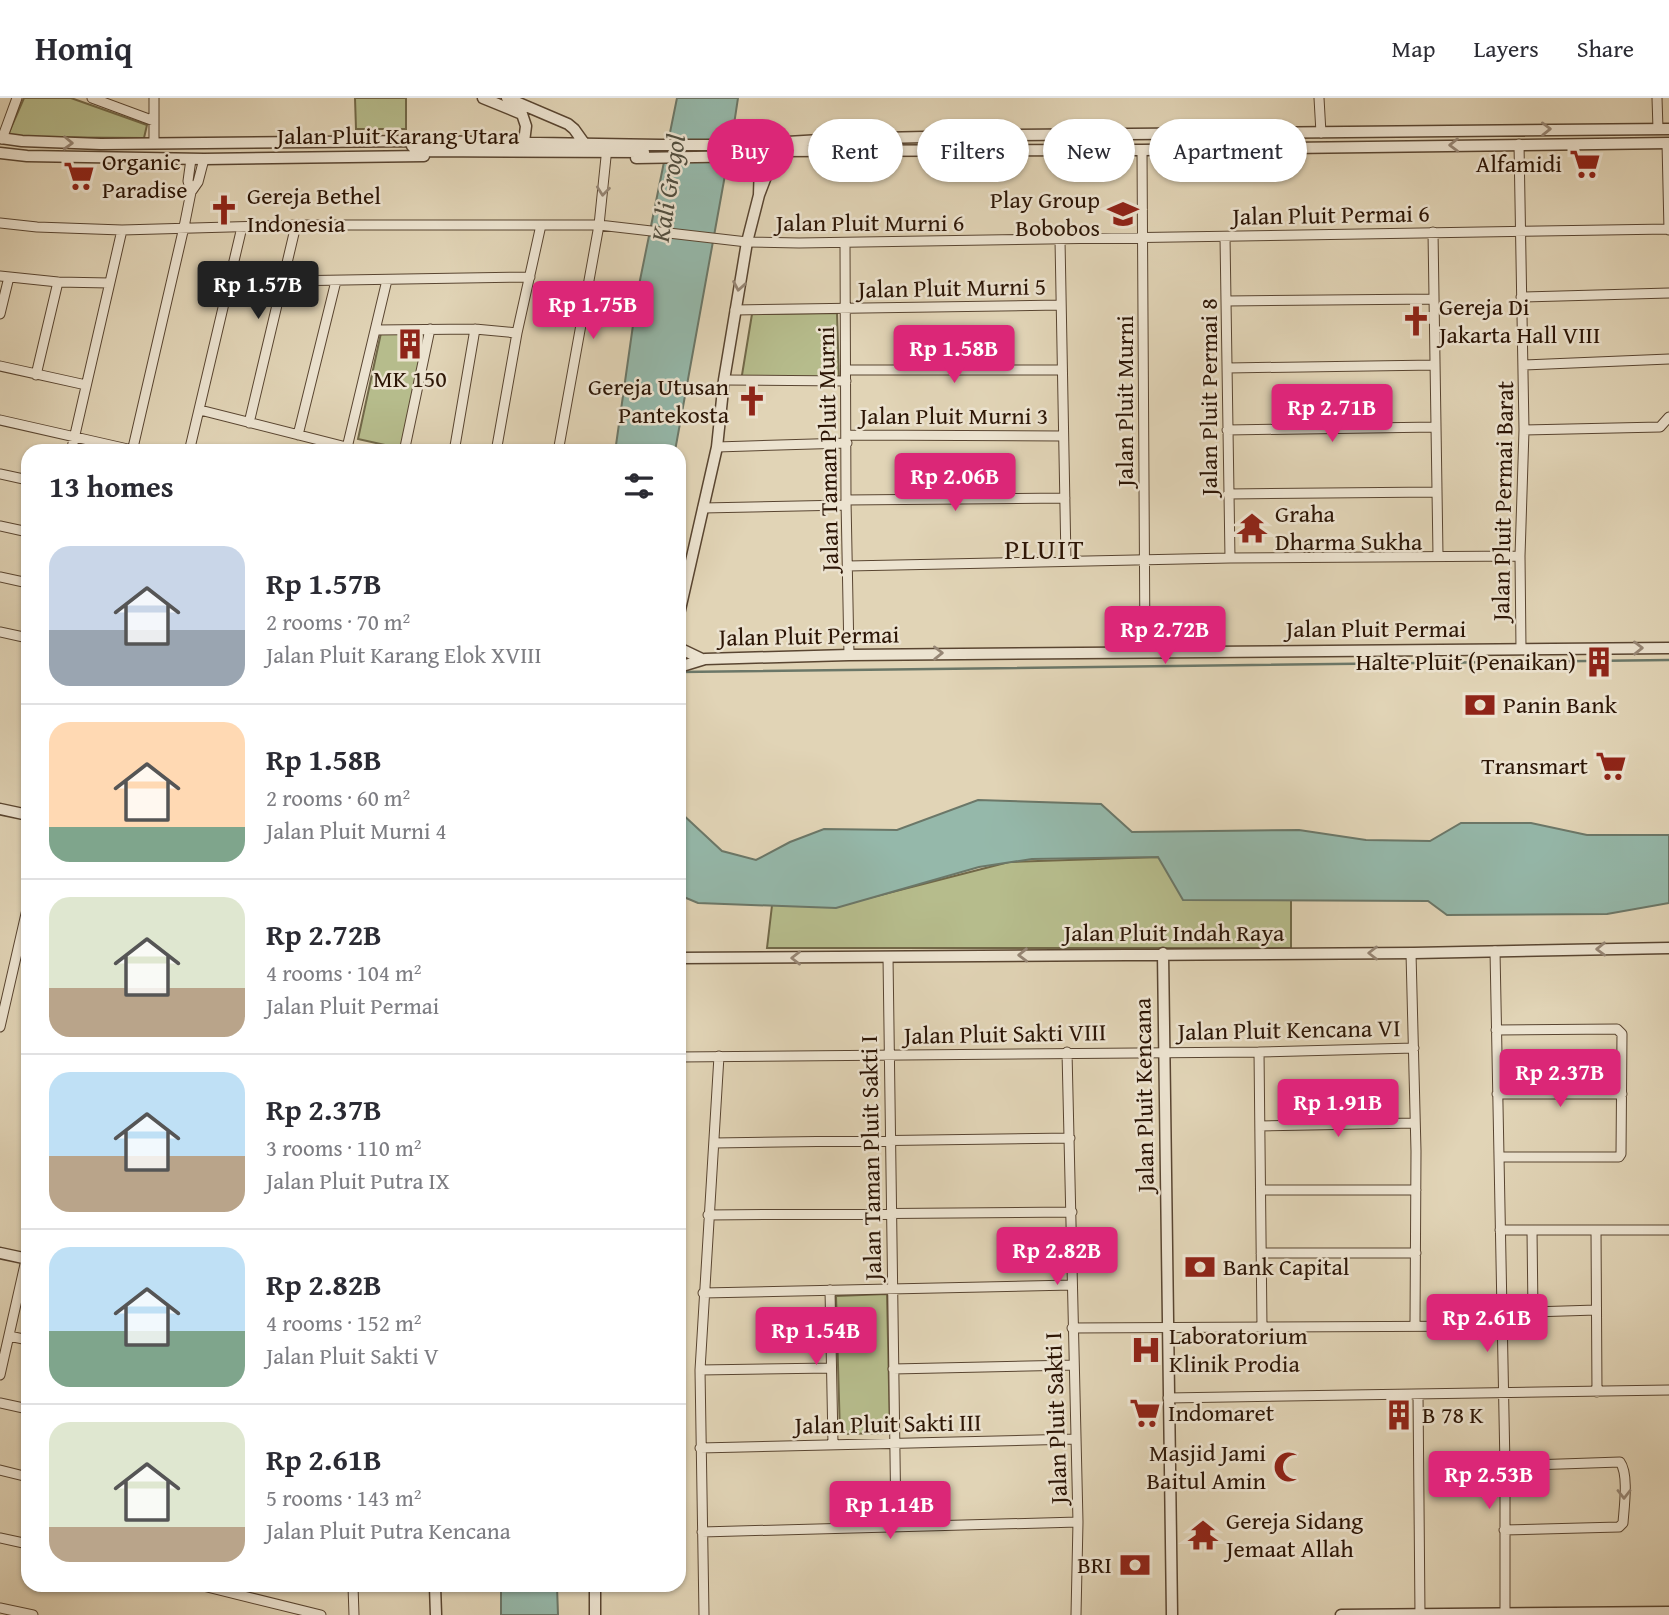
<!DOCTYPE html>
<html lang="en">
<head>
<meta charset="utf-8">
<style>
  :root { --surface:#fff; --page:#f2f2f3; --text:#2b2b33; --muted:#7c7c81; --line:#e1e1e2; --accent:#db2777 }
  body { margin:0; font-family:"Gentium Book Plus",serif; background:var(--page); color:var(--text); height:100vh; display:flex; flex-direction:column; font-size:26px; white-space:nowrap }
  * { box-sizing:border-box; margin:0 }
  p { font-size:23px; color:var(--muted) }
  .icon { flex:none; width:38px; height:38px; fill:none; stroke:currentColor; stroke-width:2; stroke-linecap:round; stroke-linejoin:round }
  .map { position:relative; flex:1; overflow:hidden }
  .panel { position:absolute; left:21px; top:346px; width:665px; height:1148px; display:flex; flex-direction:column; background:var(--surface); border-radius:21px; box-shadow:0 2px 5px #0004 }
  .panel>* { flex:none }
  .top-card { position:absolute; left:707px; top:21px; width:665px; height:63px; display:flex; gap:14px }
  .price { position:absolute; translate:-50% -60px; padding:0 16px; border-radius:7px; background:var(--accent); color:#fff; font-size:23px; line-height:46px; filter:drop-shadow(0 2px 4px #0008) }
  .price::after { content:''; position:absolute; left:50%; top:42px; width:21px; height:16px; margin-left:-10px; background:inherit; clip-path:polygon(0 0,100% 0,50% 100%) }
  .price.current { background:#222; color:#fff }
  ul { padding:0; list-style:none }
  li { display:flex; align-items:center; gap:21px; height:175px; padding:0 28px }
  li+li { border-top:2px solid var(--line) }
  li span { display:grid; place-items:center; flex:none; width:196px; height:140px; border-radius:21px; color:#555 }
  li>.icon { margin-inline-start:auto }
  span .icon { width:84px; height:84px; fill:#fffc; stroke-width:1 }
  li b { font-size:30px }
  h2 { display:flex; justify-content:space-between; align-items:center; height:84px; padding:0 28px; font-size:30px }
  .tag { padding:0 24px; border-radius:32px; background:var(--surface); box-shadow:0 2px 5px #0004; font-size:24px; line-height:63px }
  .tag.current { background:var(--accent); color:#fff }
  header { display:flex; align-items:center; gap:42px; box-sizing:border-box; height:98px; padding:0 35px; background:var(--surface); border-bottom:2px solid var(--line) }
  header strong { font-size:33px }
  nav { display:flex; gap:38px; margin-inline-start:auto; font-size:24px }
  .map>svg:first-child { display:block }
  .green { fill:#b6bc8c; stroke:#716848; stroke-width:2 }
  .water { fill:#95b8aa; stroke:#6b7768; stroke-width:2 }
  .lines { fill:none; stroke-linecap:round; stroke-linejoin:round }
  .stream { stroke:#6b7768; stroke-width:2.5 }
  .minor-casing { stroke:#594531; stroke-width:11 }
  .tertiary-casing { stroke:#594531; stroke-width:13 }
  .minor { stroke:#ece3d0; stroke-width:9 }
  .tertiary { stroke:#ece3d0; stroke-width:10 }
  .oneway { stroke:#968675 }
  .labels { text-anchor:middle; stroke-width:5; stroke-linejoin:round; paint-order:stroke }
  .street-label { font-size:24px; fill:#2c1505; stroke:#ece3d0 }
  .poi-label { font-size:24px; fill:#2c1505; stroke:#ece3d0; text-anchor:start }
  .water-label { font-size:26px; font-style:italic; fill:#514e3f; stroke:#ece3d0 }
  .quarter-label { font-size:28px; letter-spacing:2px; fill:#2c1505; stroke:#ece3d0 }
</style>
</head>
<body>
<header>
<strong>Homiq</strong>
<nav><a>Map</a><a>Layers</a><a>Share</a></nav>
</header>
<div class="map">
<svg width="1669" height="1517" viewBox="0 0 1669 1517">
  <rect width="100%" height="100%" fill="#e1d4b6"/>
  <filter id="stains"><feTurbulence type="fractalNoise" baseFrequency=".00286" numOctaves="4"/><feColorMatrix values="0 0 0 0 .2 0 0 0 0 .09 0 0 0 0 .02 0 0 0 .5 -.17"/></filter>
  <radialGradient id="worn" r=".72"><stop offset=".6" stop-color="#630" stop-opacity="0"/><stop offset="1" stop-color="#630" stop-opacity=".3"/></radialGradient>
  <path class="green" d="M24 0H71L147 27 144 40 7 39Z
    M355 0H406V31H356Z
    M837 215 839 282 741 283 752 216Z
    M427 234 403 351 358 341 381 235Z
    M1158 759 1291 802V850H767L773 799 865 801 1009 764Z
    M887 1196 890 1335 840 1336 836 1198Z"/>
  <path class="water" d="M677 0H738L733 33 675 353 615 354 638 192Z
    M978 702 1101 706 1132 734 1299 732 1366 742 1430 743 1461 725H1531L1587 737H1669V805L1607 816 1447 817 1428 803 1183 802 1158 759 1032 761 979 769 836 810 698 805 679 797V713L722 753 756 762 790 744 824 731 897 732Z
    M501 1488H557L558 1517H501Z"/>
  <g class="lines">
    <path class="stream" d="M679 574 1669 562"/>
    <g class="minor-casing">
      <path id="minor" d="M92 0 154 23
        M1319 0 1321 35
        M1657 0 1658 31
        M2 41 17 0
        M154 45V0
        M1667 45 1669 132
        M1519 46 1524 332 1520 458 1521 551
        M1142 52 1145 553
        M191 94 198 84 204 61
        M0 125 37 129 122 132 296 127H599L747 144 799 145 1669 131
        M1433 134 1438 457
        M1225 139 1230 460
        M1060 142 1066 463
        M845 145 846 402 849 557
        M0 178 58 184 109 185
        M284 183 530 179
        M1521 199 1669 195
        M1227 203 1434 201
        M735 212 1060 207
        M0 216 9 179
        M376 232 475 231 517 235
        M1524 267 1669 261
        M0 268 86 287
        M1228 270 1435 267
        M846 272H1061
        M36 277 58 184
        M724 282 846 283
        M200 312 366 354
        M0 322 141 354
        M249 325 296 127
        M1227 332 1436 329
        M1524 332 1660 329 1669 319
        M298 337 336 183
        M847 337 1062 338
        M717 349 847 345
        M71 354 122 132
        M132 354 184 129 191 94 188 83 191 61
        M189 354 242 129
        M346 354 387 182
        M404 354 430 231
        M454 354 475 231
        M496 354 517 235 541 127
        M558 354 599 127 606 59
        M0 376 28 382
        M1228 396 1437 394
        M846 402 1065 400
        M703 410 846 407
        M0 428 28 434
        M848 468 1230 460 1520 458
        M0 479 28 485
        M0 534 28 540
        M1495 853 1505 1368V1517
        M1411 855 1416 1053 1415 1228
        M888 859 896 1428
        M0 929 28 807
        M1496 932 1617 931 1622 936 1621 1056 1619 1059H1499
        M1067 954 1078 1424 1076 1517
        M1259 954 1262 1229
        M679 959 1259 954 1414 950
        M1497 996H1622
        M1260 1028 1415 1025
        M714 1045 1070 1040
        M1261 1092H1416
        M708 1117 1072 1114
        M1500 1132H1669
        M1532 1133 1533 1214
        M1596 1133 1597 1294
        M1261 1155H1416
        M830 1192 833 1346
        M703 1195 1072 1187
        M1501 1215 1596 1212
        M1072 1230 1501 1228
        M9 1238 28 1242
        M893 1271 1074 1267
        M700 1272 831 1270
        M0 1277 28 1153
        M1418 1296 1420 1516
        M1168 1300 1669 1292
        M0 1305 28 1311
        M700 1350 1076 1341
        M0 1372 28 1379
        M1504 1432 1619 1429 1623 1425C1624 1410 1629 1376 1620 1364L1505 1368
        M702 1434 1078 1424
        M0 1440 28 1446
        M203 1488 321 1517
        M353 1488 354 1517
        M0 1510 33 1517
        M704 1517 700 1272 719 958"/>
    </g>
    <g class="tertiary-casing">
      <path id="tertiary" d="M483 0 522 16 526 28 524 44
        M507 0 568 26 574 31 584 45
        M0 40 22 43 101 46 417 43 660 47H737L837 41 1012 37 1669 31
        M417 43 412 48 417 53 644 54
        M734 53 1142 52 1669 45
        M0 55 27 58 204 61 424 58
        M636 60 755 58 760 66 759 97
        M679 516 717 349 724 282 747 144 759 97 772 63 777 58 786 54
        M679 550 702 561
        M679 569 705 561 849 557 1669 550
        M0 711 28 717
        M1163 855 1172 1517
        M679 860 1414 855 1669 850
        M0 1155 28 1161
        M435 1488 436 1517
        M595 1488V1517
        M1341 1517 1669 1514"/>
    </g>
    <use href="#minor" class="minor"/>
    <use href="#tertiary" class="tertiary"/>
  </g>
  <defs><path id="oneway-chevron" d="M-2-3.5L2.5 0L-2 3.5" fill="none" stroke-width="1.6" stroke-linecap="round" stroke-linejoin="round" transform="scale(1.75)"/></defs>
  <g class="oneway">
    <use href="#oneway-chevron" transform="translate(1546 31) rotate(-1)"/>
    <use href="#oneway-chevron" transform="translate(68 45) rotate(2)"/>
    <use href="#oneway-chevron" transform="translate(1454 47) rotate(179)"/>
    <use href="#oneway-chevron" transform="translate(603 93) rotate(96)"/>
    <use href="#oneway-chevron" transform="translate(739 188) rotate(100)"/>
    <use href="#oneway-chevron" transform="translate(1638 550) rotate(-1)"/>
    <use href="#oneway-chevron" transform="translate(938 555) rotate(-1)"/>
    <use href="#oneway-chevron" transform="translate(1601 851) rotate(179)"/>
    <use href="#oneway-chevron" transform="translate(1373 855) rotate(180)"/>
    <use href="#oneway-chevron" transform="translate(1023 857) rotate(179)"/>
    <use href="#oneway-chevron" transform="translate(796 860) rotate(180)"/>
    <use href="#oneway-chevron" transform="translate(1624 1396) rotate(90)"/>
  </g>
  <defs>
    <g id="supermarket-bare" transform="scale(2.415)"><path d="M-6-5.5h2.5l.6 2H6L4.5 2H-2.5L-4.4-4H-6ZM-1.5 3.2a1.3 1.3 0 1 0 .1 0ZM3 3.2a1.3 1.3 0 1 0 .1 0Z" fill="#8f2418" stroke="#ece3d0" stroke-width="2.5" paint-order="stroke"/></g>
    <g id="church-bare" transform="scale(2.415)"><path d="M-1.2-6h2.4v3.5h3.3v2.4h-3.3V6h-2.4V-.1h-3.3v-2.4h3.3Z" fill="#8f2418" stroke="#ece3d0" stroke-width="2.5" paint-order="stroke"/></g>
    <g id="school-bare" transform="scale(2.415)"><path d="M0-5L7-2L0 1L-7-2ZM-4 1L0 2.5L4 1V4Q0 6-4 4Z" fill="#8f2418" stroke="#ece3d0" stroke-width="2.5" paint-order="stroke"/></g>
    <g id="building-bare" transform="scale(2.415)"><path d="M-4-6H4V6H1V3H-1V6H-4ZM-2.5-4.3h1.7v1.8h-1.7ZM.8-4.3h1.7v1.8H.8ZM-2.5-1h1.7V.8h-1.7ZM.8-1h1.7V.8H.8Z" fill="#8f2418" stroke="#ece3d0" stroke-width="2.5" paint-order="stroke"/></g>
    <g id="temple-bare" transform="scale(2.415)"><path d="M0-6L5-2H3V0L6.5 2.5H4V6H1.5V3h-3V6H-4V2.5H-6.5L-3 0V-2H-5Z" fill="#8f2418" stroke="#ece3d0" stroke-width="2.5" paint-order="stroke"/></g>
    <g id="bank-bare" transform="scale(2.415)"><path d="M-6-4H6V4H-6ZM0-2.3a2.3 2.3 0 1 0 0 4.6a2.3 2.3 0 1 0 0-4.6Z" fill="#8f2418" stroke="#ece3d0" stroke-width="2.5" paint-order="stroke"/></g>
    <g id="hospital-bare" transform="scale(2.415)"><path d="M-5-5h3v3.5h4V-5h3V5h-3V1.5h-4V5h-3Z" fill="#8f2418" stroke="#ece3d0" stroke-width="2.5" paint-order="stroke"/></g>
    <g id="mosque-bare" transform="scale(2.415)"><path d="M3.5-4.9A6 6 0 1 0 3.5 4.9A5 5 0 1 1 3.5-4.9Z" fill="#8f2418" stroke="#ece3d0" stroke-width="2.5" paint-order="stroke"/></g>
  </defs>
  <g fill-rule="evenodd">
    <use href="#supermarket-bare" x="1585" y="66"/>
    <use href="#supermarket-bare" x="79" y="78"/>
    <use href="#church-bare" x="224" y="112"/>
    <use href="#school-bare" x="1123" y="116"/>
    <use href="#church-bare" x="1416" y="223"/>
    <use href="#building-bare" x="410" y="246"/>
    <use href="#church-bare" x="752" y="303"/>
    <use href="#temple-bare" x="1252" y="430"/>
    <use href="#building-bare" x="1599" y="564"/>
    <use href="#bank-bare" x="1480" y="607"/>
    <use href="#supermarket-bare" x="1611" y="668"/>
    <use href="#bank-bare" x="1200" y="1169"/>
    <use href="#hospital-bare" x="1146" y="1252"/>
    <use href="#supermarket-bare" x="1145" y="1315"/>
    <use href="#building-bare" x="1399" y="1317"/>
    <use href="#mosque-bare" x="1289" y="1369"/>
    <use href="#temple-bare" x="1203" y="1437"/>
    <use href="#bank-bare" x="1135" y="1467"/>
  </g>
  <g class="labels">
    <g class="street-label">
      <text x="398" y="46">Jalan Pluit Karang Utara</text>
      <text transform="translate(1331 117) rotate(-1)" y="8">Jalan Pluit Permai 6</text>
      <text x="870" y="133">Jalan Pluit Murni 6</text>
      <text transform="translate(952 190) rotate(-1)" y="8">Jalan Pluit Murni 5</text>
      <text transform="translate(1209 299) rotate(-90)" y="8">Jalan Pluit Permai 8</text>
      <text transform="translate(1125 303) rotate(-90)" y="8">Jalan Pluit Murni</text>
      <text x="954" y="326">Jalan Pluit Murni 3</text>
      <text transform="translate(828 351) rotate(-91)" y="8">Jalan Taman Pluit Murni</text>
      <text transform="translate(1503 403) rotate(-89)" y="8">Jalan Pluit Permai Barat</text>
      <text x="1376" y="539">Jalan Pluit Permai</text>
      <text transform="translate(809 538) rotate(-1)" y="8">Jalan Pluit Permai</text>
      <text x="1174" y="843">Jalan Pluit Indah Raya</text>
      <text transform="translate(1289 932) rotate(-1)" y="8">Jalan Pluit Kencana VI</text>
      <text transform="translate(1005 936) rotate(-1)" y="8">Jalan Pluit Sakti VIII</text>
      <text transform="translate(1144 997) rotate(-91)" y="8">Jalan Pluit Kencana</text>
      <text transform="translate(871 1060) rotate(-91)" y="8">Jalan Taman Pluit Sakti I</text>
      <text transform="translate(1056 1320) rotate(-92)" y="8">Jalan Pluit Sakti I</text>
      <text transform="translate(888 1326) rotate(-1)" y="8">Jalan Pluit Sakti III</text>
    </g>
    <g class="poi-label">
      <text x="102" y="72">Organic<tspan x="102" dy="28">Paradise</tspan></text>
      <text x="1562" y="74" text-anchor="end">Alfamidi</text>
      <text x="247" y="106">Gereja Bethel<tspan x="247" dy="28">Indonesia</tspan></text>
      <text x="1100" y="110" text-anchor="end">Play Group<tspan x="1100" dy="28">Bobobos</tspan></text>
      <text x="1439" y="217">Gereja Di<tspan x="1439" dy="28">Jakarta Hall VIII</tspan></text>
      <text x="410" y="289" text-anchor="middle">MK 150</text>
      <text x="729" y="297" text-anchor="end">Gereja Utusan<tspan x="729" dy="28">Pantekosta</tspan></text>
      <text x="1275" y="424">Graha<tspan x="1275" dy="28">Dharma Sukha</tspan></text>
      <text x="1576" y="572" text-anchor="end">Halte Pluit (Penaikan)</text>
      <text x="1503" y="615">Panin Bank</text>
      <text x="1588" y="676" text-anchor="end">Transmart</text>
      <text x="1223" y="1177">Bank Capital</text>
      <text x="1169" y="1246">Laboratorium<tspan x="1169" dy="28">Klinik Prodia</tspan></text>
      <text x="1168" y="1323">Indomaret</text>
      <text x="1422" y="1325">B 78 K</text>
      <text x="1266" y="1363" text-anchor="end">Masjid Jami<tspan x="1266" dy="28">Baitul Amin</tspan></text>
      <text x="1226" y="1431">Gereja Sidang<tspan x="1226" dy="28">Jemaat Allah</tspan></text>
      <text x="1112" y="1475" text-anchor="end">BRI</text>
    </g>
    <g class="water-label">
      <text transform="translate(668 90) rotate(-81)" y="9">Kali Grogol</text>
    </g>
    <g class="quarter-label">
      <text x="1045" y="461">PLUIT</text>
    </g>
  </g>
  <rect width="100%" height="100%" filter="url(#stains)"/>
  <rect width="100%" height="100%" fill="url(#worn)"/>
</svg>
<b class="price current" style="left:258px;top:223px">Rp 1.57B</b>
<b class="price" style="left:593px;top:243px">Rp 1.75B</b>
<b class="price" style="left:954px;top:287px">Rp 1.58B</b>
<b class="price" style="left:1332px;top:346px">Rp 2.71B</b>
<b class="price" style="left:955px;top:415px">Rp 2.06B</b>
<b class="price" style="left:1165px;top:568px">Rp 2.72B</b>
<b class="price" style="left:1560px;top:1011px">Rp 2.37B</b>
<b class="price" style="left:1338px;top:1041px">Rp 1.91B</b>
<b class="price" style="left:1057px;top:1189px">Rp 2.82B</b>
<b class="price" style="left:1487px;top:1256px">Rp 2.61B</b>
<b class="price" style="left:816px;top:1269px">Rp 1.54B</b>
<b class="price" style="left:1489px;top:1413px">Rp 2.53B</b>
<b class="price" style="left:890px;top:1443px">Rp 1.14B</b>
<div class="top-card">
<a class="tag current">Buy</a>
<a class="tag">Rent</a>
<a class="tag">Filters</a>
<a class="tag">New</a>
<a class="tag">Apartment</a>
</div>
<section class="panel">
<h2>13 homes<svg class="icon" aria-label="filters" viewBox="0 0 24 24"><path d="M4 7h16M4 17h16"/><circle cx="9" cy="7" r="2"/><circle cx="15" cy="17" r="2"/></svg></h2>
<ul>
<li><span style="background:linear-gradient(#c9d6e8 60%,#9aa5b1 0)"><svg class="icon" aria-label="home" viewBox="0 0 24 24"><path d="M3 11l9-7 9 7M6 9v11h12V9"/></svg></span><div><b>Rp 1.57B</b><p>2 rooms · 70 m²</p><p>Jalan Pluit Karang Elok XVIII</p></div></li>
<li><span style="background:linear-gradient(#ffd9b3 75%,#7fa58c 0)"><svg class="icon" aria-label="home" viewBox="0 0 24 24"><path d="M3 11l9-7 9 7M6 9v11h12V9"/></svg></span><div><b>Rp 1.58B</b><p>2 rooms · 60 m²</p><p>Jalan Pluit Murni 4</p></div></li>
<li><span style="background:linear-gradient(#dfe7d0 65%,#b9a48a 0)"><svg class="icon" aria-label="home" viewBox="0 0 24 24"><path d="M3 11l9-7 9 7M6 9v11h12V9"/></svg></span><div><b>Rp 2.72B</b><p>4 rooms · 104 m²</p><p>Jalan Pluit Permai</p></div></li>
<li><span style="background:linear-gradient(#bfe0f5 60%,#b9a48a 0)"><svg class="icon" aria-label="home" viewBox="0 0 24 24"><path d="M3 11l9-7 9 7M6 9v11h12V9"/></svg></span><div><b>Rp 2.37B</b><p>3 rooms · 110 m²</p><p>Jalan Pluit Putra IX</p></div></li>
<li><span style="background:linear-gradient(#bfe0f5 60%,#7fa58c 0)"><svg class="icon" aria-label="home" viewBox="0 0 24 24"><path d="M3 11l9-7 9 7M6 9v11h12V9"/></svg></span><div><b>Rp 2.82B</b><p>4 rooms · 152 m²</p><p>Jalan Pluit Sakti V</p></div></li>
<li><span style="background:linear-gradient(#dfe7d0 75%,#b9a48a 0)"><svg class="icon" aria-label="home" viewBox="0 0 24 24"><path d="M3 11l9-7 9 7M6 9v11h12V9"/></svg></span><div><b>Rp 2.61B</b><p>5 rooms · 143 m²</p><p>Jalan Pluit Putra Kencana</p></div></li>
</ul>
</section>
</div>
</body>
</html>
